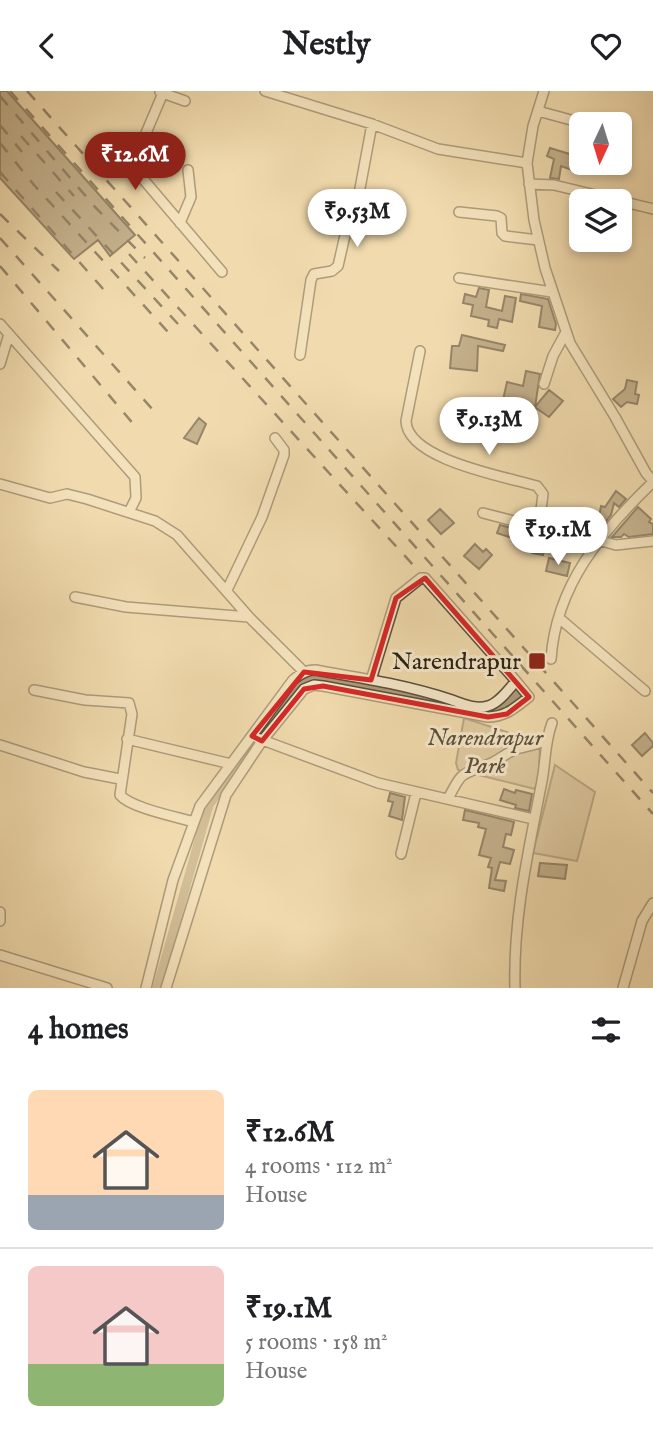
<!DOCTYPE html>
<html lang="en">
<head>
<meta charset="utf-8">
<style>
  :root { --surface:#fff; --page:#f2f2f2; --text:#202124; --muted:#757577; --line:#e0e0e0; --accent:#8f2418 }
  body { margin:0; font-family:"IM FELL English",serif; background:var(--page); color:var(--text); height:100vh; display:flex; flex-direction:column; font-size:26px; white-space:nowrap }
  * { box-sizing:border-box; margin:0 }
  p { font-size:23px; color:var(--muted) }
  .icon { flex:none; width:38px; height:38px; fill:none; stroke:currentColor; stroke-width:2; stroke-linecap:round; stroke-linejoin:round }
  .map { position:relative; height:897px; overflow:hidden }
  .side { display:flex; flex-direction:column; background:var(--surface); flex:1 }
  .side>* { flex:none }
  .needle { width:46px; rotate:184deg }
  .buttons { position:absolute; left:569px; top:21px; display:grid; gap:14px }
  .buttons a { display:grid; place-items:center; width:63px; height:63px; border-radius:10px; background:var(--surface); box-shadow:0 4px 10px #0003; font-size:35px }
  .price { position:absolute; translate:-50% -60px; padding:0 16px; border-radius:24px; background:#fff; color:#222; font-size:23px; line-height:46px; filter:drop-shadow(0 2px 4px #0008) }
  .price::after { content:''; position:absolute; left:50%; top:42px; width:21px; height:16px; margin-left:-10px; background:inherit; clip-path:polygon(0 0,100% 0,50% 100%) }
  .price.selected { background:var(--accent); color:#fff }
  ul { padding:0; list-style:none }
  li { display:flex; align-items:center; gap:21px; height:175px; padding:0 28px }
  li+li { border-top:2px solid var(--line) }
  li span { display:grid; place-items:center; flex:none; width:196px; height:140px; border-radius:10px; color:#555 }
  li>.icon { margin-inline-start:auto }
  span .icon { width:84px; height:84px; fill:#fffc; stroke-width:1 }
  li b { font-size:30px }
  h2 { display:flex; justify-content:space-between; align-items:center; height:84px; padding:0 28px; font-size:30px }
  header { display:flex; justify-content:space-between; align-items:center; height:91px; padding:0 28px; background:var(--surface); font-size:32px; font-weight:800 }
  .map>svg:first-child { display:block }
  .green { fill:#cfbb94; stroke:#7c6e56; stroke-width:2 }
  .lines { fill:none; stroke-linecap:round; stroke-linejoin:round }
  .canal { stroke:#ad9c7b; stroke-width:9 }
  .building { fill:#918266; stroke:#292118; stroke-width:2 }
  .minor-casing { stroke:#5b503e; stroke-width:12 }
  .minor { stroke:#f6e8ca; stroke-width:9 }
  .rail { stroke:#292118; stroke-width:2.5; stroke-dasharray:12 12; stroke-linecap:butt }
  .marked { fill:none; stroke:#d62828; stroke-width:5; stroke-linejoin:round }
  .poi-dot { fill:#8f2418; stroke:#f6e8ca; stroke-width:2.5 }
  .labels { text-anchor:middle; stroke-width:6; stroke-linejoin:round; paint-order:stroke }
  .poi-label { font-size:24px; fill:#292118; stroke:#f6e8ca; text-anchor:end }
  .park-label { font-size:24px; font-style:italic; fill:#5b4f3d; stroke:#f6e8ca }
</style>
</head>
<body>
<header><svg class="icon" aria-label="back" viewBox="0 0 24 24"><path d="M15 5l-7 7 7 7"/></svg>Nestly<svg class="icon" aria-label="heart" viewBox="0 0 24 24"><path d="M12 20l-8-8c-3-5 5-10 8-4 3-6 11-1 8 4z"/></svg></header>
<div class="map">
<svg width="653" height="897" viewBox="0 0 653 897">
  <rect width="100%" height="100%" fill="#f1dbae"/>
  <filter id="stains"><feTurbulence type="fractalNoise" baseFrequency=".00286" numOctaves="4"/><feColorMatrix values="0 0 0 0 .2 0 0 0 0 .09 0 0 0 0 .02 0 0 0 .5 -.17"/></filter>
  <radialGradient id="worn" r=".72"><stop offset=".6" stop-color="#630" stop-opacity="0"/><stop offset="1" stop-color="#630" stop-opacity=".3"/></radialGradient>
  <path class="green" d="M464 627 540 652 539 684 535 698 458 679 456 672Z
    M555 674 595 701 577 770 533 762Z"/>
  <g class="lines">
    <path class="canal" d="M476 620C497 623 508 611 523 598
      M157 897 209 714 256 647 300 591 309 588 320 589 410 604 459 617"/>
  </g>
  <path class="building" d="M0 0H7L135 144 110 165 98 149 74 168 0 87Z
    M550 57 576 65 572 79 561 75 559 88 550 87 554 68 547 65Z
    M479 197 489 199 486 216 502 220 505 205 516 207 512 231 499 228 497 237 488 235 489 229 471 225 473 214 463 212 465 203 476 206Z
    M521 203 548 208 556 233 555 239 539 236 542 215 520 210Z
    M462 244 505 254 503 260 478 255 477 280 450 277 452 255H459Z
    M526 280 540 283 535 316 549 299 563 310 549 326 533 315 529 332 516 329 519 314 503 309 507 291 523 295Z
    M627 289 637 291 635 303 639 304 637 313 627 311 621 316 613 308 625 298Z
    M199 327 206 333 197 353 184 347Z
    M616 400 626 408 619 416 614 412 611 424 602 435 563 425 564 421 599 426 601 415 605 416Z
    M638 416 651 428 649 431 653 433V443L629 446 624 443 621 446H612Z
    M440 418 454 432 441 443 428 429Z
    M500 434 538 444 542 435 563 440 561 447 547 444 543 464 532 462 534 454 497 442Z
    M475 453 483 461 486 458 492 464 479 478 464 465Z
    M549 467 570 472 567 485 546 480Z
    M645 642 653 652V655L642 665 632 654Z
    M504 698 515 702 516 699 532 703 529 720 515 717 516 714 500 709Z
    M390 702 405 706 402 729 389 725 393 711 388 710Z
    M465 719 514 731 511 744 506 743 503 756 514 759 510 773 500 771 495 789 506 790 504 800 489 797 492 777 488 776 491 767 479 764 486 738 478 736 479 732 463 729Z
    M540 772 567 774 565 788 538 785Z"/>
  <g class="lines">
    <g class="minor-casing">
      <path id="minor" d="M265 0 372 33 438 58 527 72
        M544 0 533 35 527 72 534 129 545 177 570 252 615 326 646 382 653 390
        M160 1 185 10
        M163 2 132 75 222 181
        M538 20 582 32
        M529 93 554 94 653 118
        M459 121 497 125 501 127 502 142 505 145 538 149
        M180 132 191 106 188 79
        M459 187 552 201
        M0 233 135 386 136 407 129 421
        M420 260 406 330C407 369 507 386 537 395L543 403 540 427 603 442
        M300 264 311 189 314 183 332 180 338 175 349 127 358 108 372 33
        M0 273 9 243
        M544 293 553 265 566 241
        M0 393 50 407 67 403 87 408 155 430 177 444 249 526 304 581
        M483 422 529 434 534 433 540 427
        M598 449 616 454 653 450
        M227 499 262 426 284 364V359L275 347
        M75 506 126 516 249 526
        M559 527 645 600
        M551 568C556 494 602 440 653 391
        M34 599 85 609 129 612 132 623 120 704C131 717 177 726 194 731
        M257 647 378 692 533 728
        M127 648 231 673
        M0 654 84 681 120 688
        M448 708C462 680 461 684 489 673 497 670 505 663 514 659 524 655 535 655 546 649
        M401 763 416 702
        M0 821V830
        M0 864 107 897
        M146 897 173 789 200 715 293 589C300 583 306 579 315 579 362 587 407 594 452 609 463 613 477 619 488 615 499 612 508 599 516 590L425 487H421L396 507 371 589
        M166 897 226 704 262 650 304 598 314 594 323 595 488 626C506 626 516 616 529 606L516 590
        M515 897C513 828 528 762 541 695 546 673 544 653 552 632
        M623 897 642 830 653 812"/>
    </g>
    <use href="#minor" class="minor"/>
    <path class="rail" d="M10 0 653 723
      M27 0 653 702
      M0 5 95 116 145 167
      M0 34 22 61
      M21 45 74 105
      M0 52 34 94 168 241
      M0 81 104 199
      M56 101 178 233
      M0 123 59 180
      M0 147 154 320
      M129 163 415 476
      M0 175 135 335"/>
  </g>
  <path d="M0 0H653V897H0ZM425 487 529 606 507 623 488 626 323 595 304 598 262 650 252 645 304 581 371 589 396 507Z" fill="#f1dbae" fill-opacity=".55" fill-rule="evenodd"/>
  <path class="marked" d="M425 487 529 606 507 623 488 626 323 595 304 598 262 650 252 645 304 581 371 589 396 507Z"/>
  <rect class="poi-dot" x="528" y="561" width="18" height="18" rx="3.5"/>
  <g class="labels">
    <g class="poi-label">
      <text x="521" y="578">Narendrapur</text>
    </g>
    <g class="park-label">
      <text x="485" y="654">Narendrapur<tspan x="485" dy="28">Park</tspan></text>
    </g>
  </g>
  <rect width="100%" height="100%" filter="url(#stains)"/>
  <rect width="100%" height="100%" fill="url(#worn)"/>
</svg>
<div class="buttons">
<a><svg class="needle" viewBox="-14 -14 28 28"><path d="M0-13l5 13h-10z" fill="#e53935"/><path d="M0 13l5-13h-10z" fill="#757577"/></svg></a>
<a><svg class="icon" aria-label="layers" viewBox="0 0 24 24"><path d="M12 4l9 5-9 5-9-5zM3 14l9 5 9-5"/></svg></a>
</div>
<b class="price selected" style="left:135px;top:101px">₹12.6M</b>
<b class="price" style="left:357px;top:158px">₹9.53M</b>
<b class="price" style="left:489px;top:366px">₹9.13M</b>
<b class="price" style="left:558px;top:476px">₹19.1M</b>
</div>
<section class="side">
<h2>4 homes<svg class="icon" aria-label="filters" viewBox="0 0 24 24"><path d="M4 7h16M4 17h16"/><circle cx="9" cy="7" r="2"/><circle cx="15" cy="17" r="2"/></svg></h2>
<ul>
<li><span style="background:linear-gradient(#ffd9b3 75%,#9aa5b1 0)"><svg class="icon" aria-label="home" viewBox="0 0 24 24"><path d="M3 11l9-7 9 7M6 9v11h12V9"/></svg></span><div><b>₹12.6M</b><p>4 rooms · 112 m²</p><p>House</p></div></li>
<li><span style="background:linear-gradient(#f6c9c9 70%,#8fb573 0)"><svg class="icon" aria-label="home" viewBox="0 0 24 24"><path d="M3 11l9-7 9 7M6 9v11h12V9"/></svg></span><div><b>₹19.1M</b><p>5 rooms · 158 m²</p><p>House</p></div></li>
</ul>
</section>
</body>
</html>
